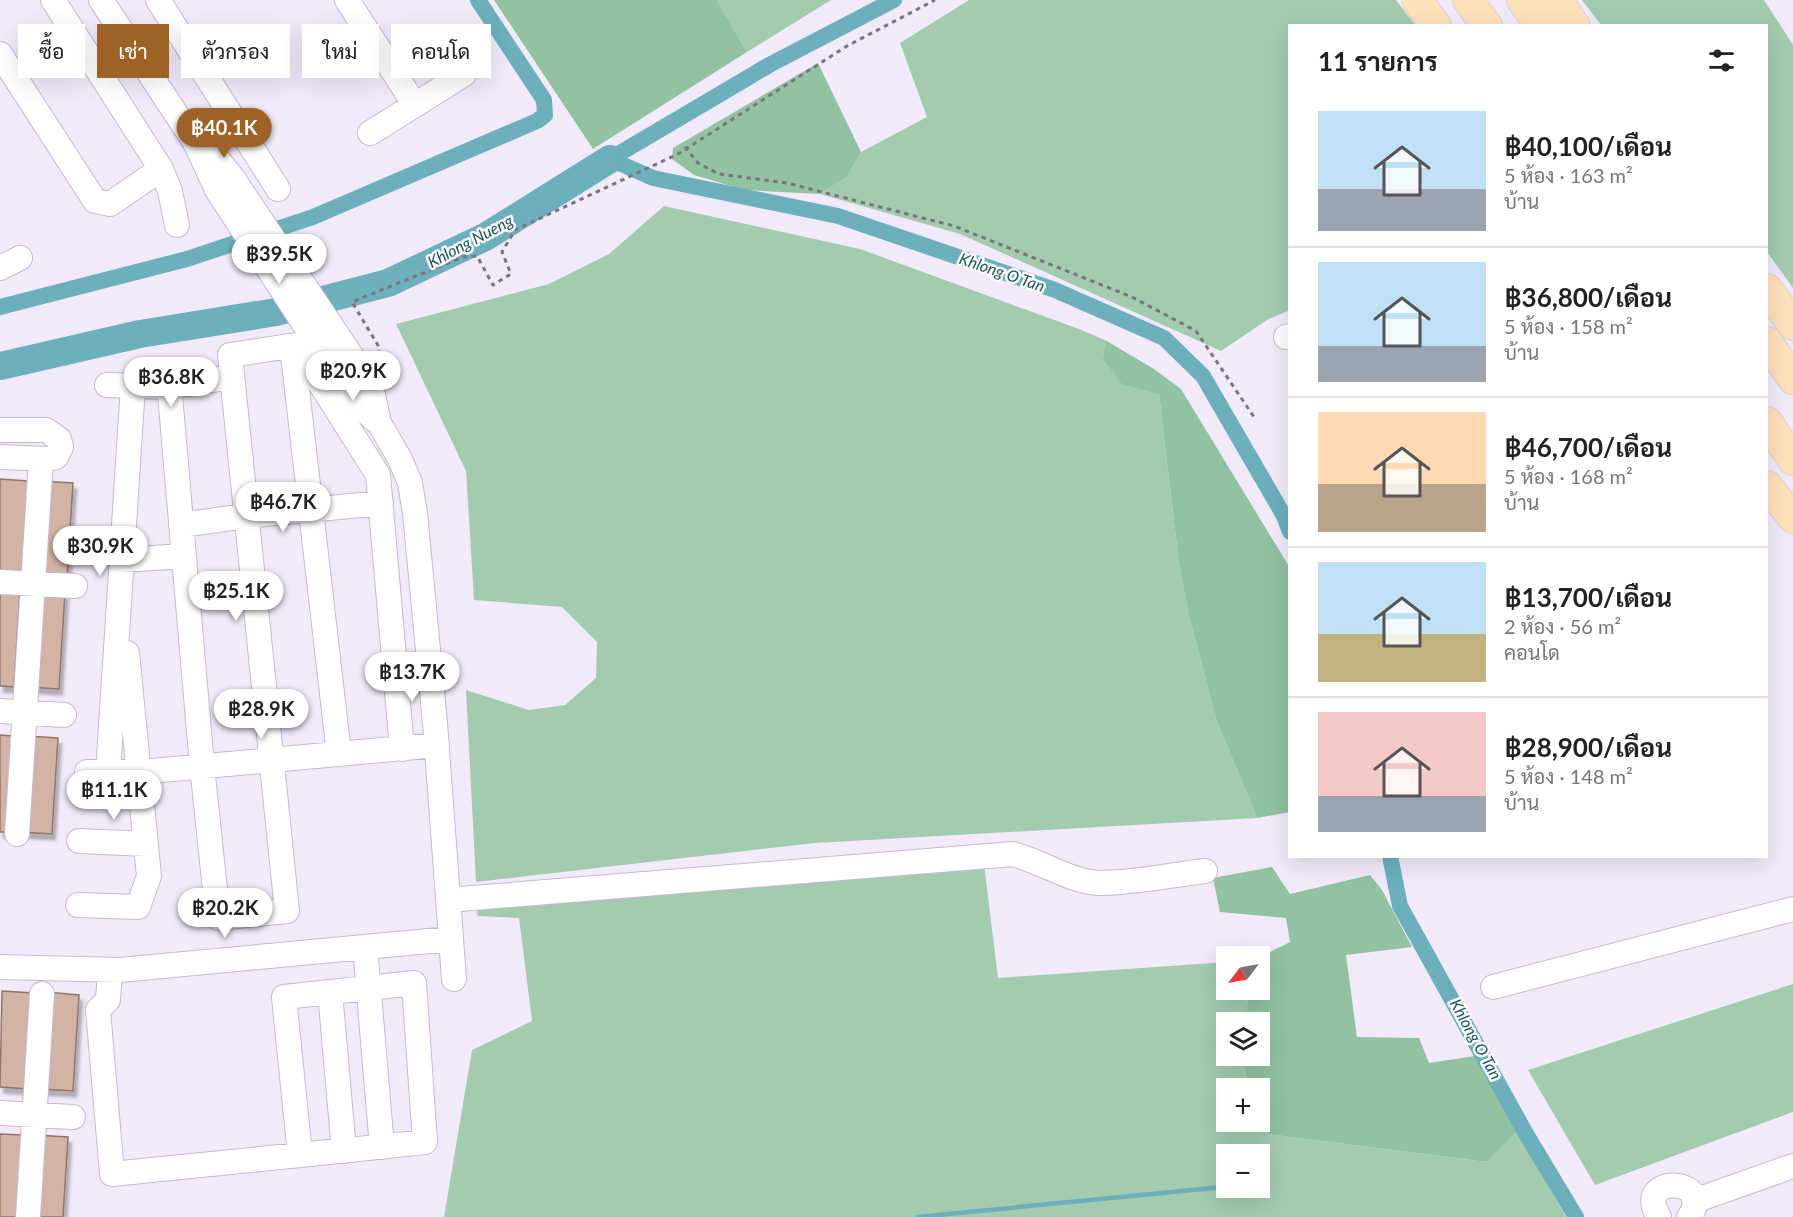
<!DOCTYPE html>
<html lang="th">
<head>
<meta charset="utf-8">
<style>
  :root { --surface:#fff; --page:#f2f2f2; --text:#222; --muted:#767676; --line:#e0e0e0; --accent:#9f6226 }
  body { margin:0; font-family:Lato,Sarabun,sans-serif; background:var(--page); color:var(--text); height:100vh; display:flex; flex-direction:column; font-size:22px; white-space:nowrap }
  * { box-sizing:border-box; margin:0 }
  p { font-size:20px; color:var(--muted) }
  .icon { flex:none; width:33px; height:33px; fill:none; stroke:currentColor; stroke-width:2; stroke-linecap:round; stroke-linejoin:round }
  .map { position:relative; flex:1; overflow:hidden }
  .side { position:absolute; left:1288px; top:24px; width:480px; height:834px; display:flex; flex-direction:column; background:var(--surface); border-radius:0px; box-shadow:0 6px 24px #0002 }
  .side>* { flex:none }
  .top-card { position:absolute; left:18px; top:24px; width:570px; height:54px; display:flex; gap:12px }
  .needle { width:39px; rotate:238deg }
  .fabs { position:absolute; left:1216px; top:946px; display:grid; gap:12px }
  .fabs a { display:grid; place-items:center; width:54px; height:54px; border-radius:0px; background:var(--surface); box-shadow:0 6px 24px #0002; font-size:30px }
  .price { position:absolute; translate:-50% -51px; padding:0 14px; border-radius:21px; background:#fff; color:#222; font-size:20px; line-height:39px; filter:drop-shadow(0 2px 3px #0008) }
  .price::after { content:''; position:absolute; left:50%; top:36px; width:18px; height:14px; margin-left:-9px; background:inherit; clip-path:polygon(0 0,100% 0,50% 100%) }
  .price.current { background:var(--accent); color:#fff }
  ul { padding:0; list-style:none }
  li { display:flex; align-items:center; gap:18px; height:150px; padding:0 30px }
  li+li { border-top:2px solid var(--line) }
  li span { display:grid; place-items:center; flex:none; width:168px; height:120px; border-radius:0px; color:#555 }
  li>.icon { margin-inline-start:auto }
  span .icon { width:72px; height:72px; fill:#fffc; stroke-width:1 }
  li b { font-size:26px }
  h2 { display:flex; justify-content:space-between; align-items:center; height:72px; padding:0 30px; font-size:26px }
  .chip { padding:0 21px; border-radius:0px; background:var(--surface); box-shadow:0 6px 24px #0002; font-size:21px; line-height:54px }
  .chip.current { background:var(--accent); color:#fff }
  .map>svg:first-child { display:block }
  .green { fill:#a3ccaf; fill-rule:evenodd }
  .forest { fill:#91c3a0 }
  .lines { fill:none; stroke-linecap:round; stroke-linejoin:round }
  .stream { stroke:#6bb0bc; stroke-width:4.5 }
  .canal { stroke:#6bb0bc; stroke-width:16 }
  .river { stroke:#6bb0bc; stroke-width:28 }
  .building { fill:#d2b3a5; stroke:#937669; stroke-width:1.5; filter:url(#shadow) }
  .minor-casing { stroke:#c6b8d4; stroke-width:26 }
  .major-casing { stroke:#d5d4d5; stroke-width:32 }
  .path { stroke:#7b7582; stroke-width:3; stroke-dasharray:4.5 4.5; stroke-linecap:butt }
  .minor { stroke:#fff; stroke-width:24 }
  .major { stroke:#ffe1ba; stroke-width:30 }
  .labels { text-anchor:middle; stroke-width:5; stroke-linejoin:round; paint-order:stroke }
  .water-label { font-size:16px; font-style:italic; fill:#18545d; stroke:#fbfbfb }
</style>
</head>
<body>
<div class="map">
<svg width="1793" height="1217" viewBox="0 0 1793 1217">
  <defs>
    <filter id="shadow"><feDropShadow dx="3.5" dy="6" stdDeviation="1.5" flood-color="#0004"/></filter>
  </defs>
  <rect width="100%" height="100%" fill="#f2eafb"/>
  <path class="green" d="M717 0H831L747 52Z
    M969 0H1396L1415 25 1290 26V310L1267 320 1221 351 960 234 820 194 847 177 861 152 927 117 900 43Z
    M1582 0H1764L1793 45V288L1767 252V26L1601 25Z
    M664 206 860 249 1079 329 1105 340 1103 359 1159 394 1179 564 1189 616 1216 719 1257 818 815 843 476 882 466 690 529 710 565 705 596 678 597 642 562 607 474 600 466 471 396 324 549 284 609 254Z
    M984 864 998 978 1227 962V990H1250L1244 1023H1227V1056H1244L1247 1089H1227V1122L1260 1120 1268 1134 1487 1162 1517 1132 1566 1217H444L472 1050 532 1021 519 918 478 916 476 907ZM1227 1155H1260V1188H1227Z
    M1793 984V1112L1595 1185 1528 1070Z"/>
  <path class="forest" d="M494 0H717L747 52 593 149Z
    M818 63 861 152 847 177 820 194 744 190 694 175 672 159 673 148Z
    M1105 340 1154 369 1181 389 1290 568V812L1257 818 1216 719 1189 616 1179 564 1159 394 1122 384 1103 359Z
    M1272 867 1290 894 1370 875 1382 890 1412 947 1346 955 1357 1037 1419 1038 1429 1063 1475 1056 1517 1132 1487 1162 1268 1134 1260 1120V1089H1247L1244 1056H1260V1023H1244L1250 990H1260V957L1290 942 1286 918 1220 912 1213 878Z"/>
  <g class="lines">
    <path class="stream" d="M918 1217 1223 1187"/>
    <path class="canal" d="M610 159 653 178 838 216 1055 290 1164 338 1203 376 1284 516 1290 532
      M610 159 771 64 894 0
      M0 307 187 259 313 217 537 121 545 115 544 100 478 0
      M1390 856 1400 906 1525 1132 1576 1217"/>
    <path class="river" d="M0 366 140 334 276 312 388 283 485 237 610 159"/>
  </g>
  <path class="building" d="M0 479 28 481 22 577 0 576Z
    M41 481 73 483 67 579 35 577Z
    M0 589 20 591 14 687 0 686Z
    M33 590 65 593 59 689 27 687Z
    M0 735 13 736 8 832H0Z
    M26 736 58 738 52 834 20 832Z
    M2 991 34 993 28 1089 0 1087Z
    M47 992 79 995 73 1091 41 1089Z
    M0 1134 23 1135 18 1217H0Z
    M36 1135 68 1137 63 1217H31Z"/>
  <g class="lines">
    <g class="minor-casing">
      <path id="minor" d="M101 0 196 144 217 190 342 382 360 407 379 423
        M158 0 278 189
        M347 0 415 105 370 133
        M0 54 95 201 110 204 161 169 53 0
        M415 105 464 74
        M196 144 219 161 232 177 360 369 373 395 379 423 400 459 410 483 415 513 435 723 454 979
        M161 169 170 191 177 225
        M0 268 20 258
        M1286 337 1290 336
        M292 346 339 754
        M168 371 202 766 218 918 287 911 230 355 296 345 378 475 402 749
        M107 385 169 387 232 377
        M0 430H46L59 439 61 447 56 457 49 459 0 457
        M181 525 246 516 381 503
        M122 560 184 556
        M0 582 75 586
        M0 711 64 715
        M87 772H140L437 745
        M108 772 133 386
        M17 834 41 459
        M79 841 146 844
        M448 900 1013 854C1041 861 1070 882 1100 883 1134 883 1171 875 1205 871
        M78 905 138 907 149 876 127 653
        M365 947 382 1147
        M0 967 120 970 450 939
        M110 971 108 1000 98 1010 112 1174 300 1155
        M414 983 425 1142 300 1155 284 997Z
        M1493 987 1793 909
        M330 992 344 1151
        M0 1113 73 1117
        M1694 1201 1793 1166
        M28 1217 42 994
        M1659 1217C1631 1172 1719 1178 1689 1217"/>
    </g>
    <g class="major-casing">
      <path id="major" d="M1417 0 1436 26
        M1468 0 1487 26
        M1522 0 1541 26
        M1557 0 1575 26
        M1767 289 1793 325
        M1767 342 1793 379
        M1767 422 1793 460
        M1767 486 1793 518"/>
    </g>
    <path class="path" d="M685 147 698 163 719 174 787 183 954 226 1132 297 1196 331 1256 420
      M378 364 379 347 352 302 463 257 477 256 493 285 511 274 502 252 515 230 678 154 847 46 935 0"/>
    <use href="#minor" class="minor"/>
    <use href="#major" class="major"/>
  </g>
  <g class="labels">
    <g class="water-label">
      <text transform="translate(470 241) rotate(-28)" y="6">Khlong Nueng</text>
      <text transform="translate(1002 272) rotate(19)" y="6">Khlong O Tan</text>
      <text transform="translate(1476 1039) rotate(61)" y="6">Khlong O Tan</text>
    </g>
  </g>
</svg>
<div class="fabs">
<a><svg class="needle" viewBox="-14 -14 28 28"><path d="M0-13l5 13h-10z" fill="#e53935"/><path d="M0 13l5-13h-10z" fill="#767676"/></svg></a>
<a><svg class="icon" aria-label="layers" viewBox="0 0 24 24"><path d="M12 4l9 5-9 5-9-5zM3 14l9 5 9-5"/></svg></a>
<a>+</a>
<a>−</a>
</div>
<b class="price current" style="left:224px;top:159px">฿40.1K</b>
<b class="price" style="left:279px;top:285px">฿39.5K</b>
<b class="price" style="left:353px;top:402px">฿20.9K</b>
<b class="price" style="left:171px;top:408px">฿36.8K</b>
<b class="price" style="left:283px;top:533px">฿46.7K</b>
<b class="price" style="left:100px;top:577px">฿30.9K</b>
<b class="price" style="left:236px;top:622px">฿25.1K</b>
<b class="price" style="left:412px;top:703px">฿13.7K</b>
<b class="price" style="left:261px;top:740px">฿28.9K</b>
<b class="price" style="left:114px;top:821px">฿11.1K</b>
<b class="price" style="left:225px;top:939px">฿20.2K</b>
<div class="top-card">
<a class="chip">ซื้อ</a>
<a class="chip current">เช่า</a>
<a class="chip">ตัวกรอง</a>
<a class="chip">ใหม่</a>
<a class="chip">คอนโด</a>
</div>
<section class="side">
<h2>11 รายการ<svg class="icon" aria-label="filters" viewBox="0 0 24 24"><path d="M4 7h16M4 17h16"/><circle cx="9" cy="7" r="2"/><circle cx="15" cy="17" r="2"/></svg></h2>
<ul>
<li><span style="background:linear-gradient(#bfe0f5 65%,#9aa5b1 0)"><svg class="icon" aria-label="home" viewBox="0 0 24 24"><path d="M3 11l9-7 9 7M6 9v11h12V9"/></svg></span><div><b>฿40,100/เดือน</b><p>5 ห้อง · 163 m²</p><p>บ้าน</p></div></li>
<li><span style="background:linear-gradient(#bfe0f5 70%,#9aa5b1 0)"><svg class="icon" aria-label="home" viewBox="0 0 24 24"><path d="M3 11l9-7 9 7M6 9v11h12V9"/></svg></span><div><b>฿36,800/เดือน</b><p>5 ห้อง · 158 m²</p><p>บ้าน</p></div></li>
<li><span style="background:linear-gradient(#ffd9b3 60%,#b9a48a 0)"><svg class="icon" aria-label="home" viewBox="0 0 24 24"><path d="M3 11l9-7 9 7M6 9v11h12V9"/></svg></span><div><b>฿46,700/เดือน</b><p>5 ห้อง · 168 m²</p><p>บ้าน</p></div></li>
<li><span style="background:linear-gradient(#bfe0f5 60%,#c2b280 0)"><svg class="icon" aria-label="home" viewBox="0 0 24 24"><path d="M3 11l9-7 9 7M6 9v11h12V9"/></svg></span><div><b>฿13,700/เดือน</b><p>2 ห้อง · 56 m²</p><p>คอนโด</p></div></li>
<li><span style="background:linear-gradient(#f6c9c9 70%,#9aa5b1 0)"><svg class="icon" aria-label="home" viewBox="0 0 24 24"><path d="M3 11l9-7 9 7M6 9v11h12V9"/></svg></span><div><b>฿28,900/เดือน</b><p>5 ห้อง · 148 m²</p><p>บ้าน</p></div></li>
</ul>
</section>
</div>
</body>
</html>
